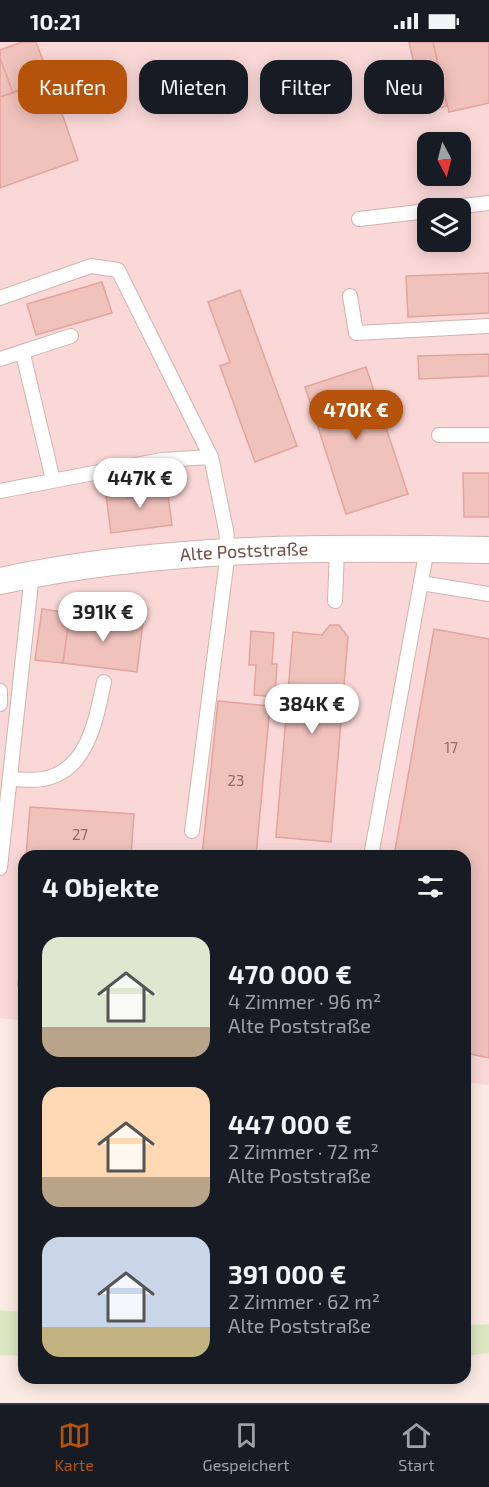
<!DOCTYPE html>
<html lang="de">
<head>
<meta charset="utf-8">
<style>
  :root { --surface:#171b24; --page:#242831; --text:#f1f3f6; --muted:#9ea1a6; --line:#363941; --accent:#b45309 }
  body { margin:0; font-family:"Exo 2",sans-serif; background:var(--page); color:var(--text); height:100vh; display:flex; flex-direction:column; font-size:22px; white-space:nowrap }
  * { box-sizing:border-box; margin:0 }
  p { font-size:20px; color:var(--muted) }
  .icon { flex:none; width:33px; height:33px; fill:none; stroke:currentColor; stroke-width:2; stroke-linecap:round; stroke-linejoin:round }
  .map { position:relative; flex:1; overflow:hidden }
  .panel { position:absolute; left:18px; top:808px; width:453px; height:534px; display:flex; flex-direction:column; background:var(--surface); border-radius:18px; box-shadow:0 3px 15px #0003 }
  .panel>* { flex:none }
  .guide { position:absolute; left:18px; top:18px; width:453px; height:54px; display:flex; gap:12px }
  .needle { width:39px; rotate:173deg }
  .tools { position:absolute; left:417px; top:90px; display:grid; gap:12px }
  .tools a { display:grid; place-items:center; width:54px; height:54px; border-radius:12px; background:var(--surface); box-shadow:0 3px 15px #0003; font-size:30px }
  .price { position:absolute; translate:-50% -51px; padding:0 14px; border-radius:21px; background:#fff; color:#222; font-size:20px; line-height:39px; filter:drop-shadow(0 2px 3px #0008) }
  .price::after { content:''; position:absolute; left:50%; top:36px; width:18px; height:14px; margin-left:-9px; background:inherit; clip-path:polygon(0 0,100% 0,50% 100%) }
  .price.on { background:var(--accent); color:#fff }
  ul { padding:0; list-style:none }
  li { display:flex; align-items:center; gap:18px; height:150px; padding:0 24px }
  li span { display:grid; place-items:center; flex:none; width:168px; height:120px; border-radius:18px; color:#555 }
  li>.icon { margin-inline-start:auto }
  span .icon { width:72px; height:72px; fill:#fffc; stroke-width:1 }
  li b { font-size:26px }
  h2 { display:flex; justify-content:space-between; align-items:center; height:72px; padding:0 24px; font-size:26px }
  .tag { padding:0 21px; border-radius:18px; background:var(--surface); box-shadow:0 3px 15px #0003; font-size:21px; line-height:54px }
  .tag.on { background:var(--accent); color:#fff }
  .status { display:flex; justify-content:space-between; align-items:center; height:42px; padding:0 30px; background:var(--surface); direction:ltr }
  .status svg { height:16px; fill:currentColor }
  .menu { display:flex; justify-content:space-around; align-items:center; height:84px; border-top:2px solid var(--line); background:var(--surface); font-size:16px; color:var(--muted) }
  .menu a { display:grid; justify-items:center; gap:3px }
  .menu .on { color:var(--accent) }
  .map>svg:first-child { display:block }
  .commercial { fill:#fbd8d8; fill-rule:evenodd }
  .green { fill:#dde8c3 }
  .building { fill:#f0c2bc; stroke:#e2a49d; stroke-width:1.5 }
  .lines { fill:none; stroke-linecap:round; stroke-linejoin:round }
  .lane-casing { stroke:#cfb3ae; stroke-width:16 }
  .street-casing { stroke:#cfb3ae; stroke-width:28 }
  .lane { stroke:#fff; stroke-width:14 }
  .street { stroke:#fff; stroke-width:26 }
  .labels { text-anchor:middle; stroke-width:5; stroke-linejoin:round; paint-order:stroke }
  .number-label { font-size:15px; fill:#926a66 }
  .street-label { font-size:18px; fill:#734d4a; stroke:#fef0ea }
</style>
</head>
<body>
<div class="status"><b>10:21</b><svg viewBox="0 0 49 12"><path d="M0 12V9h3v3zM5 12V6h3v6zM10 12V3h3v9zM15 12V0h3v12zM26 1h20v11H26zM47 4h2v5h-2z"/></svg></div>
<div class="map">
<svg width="489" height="1361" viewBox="0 0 489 1361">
  <rect width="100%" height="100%" fill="#fbebe4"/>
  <path class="commercial" d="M0 0H489V1043L465 1040V814H24V979L0 976ZM428 100H460V134H428ZM428 166H460V200H428Z"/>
  <path class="green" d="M0 1268 24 1270V1314L0 1313Z
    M489 1282V1311L465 1314V1284Z"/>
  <path class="building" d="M22 0H36L50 37 13 51 0 16V8Z
    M409 0H433L447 64 425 69Z
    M433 0H489V61L449 70Z
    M0 16 13 51 0 55Z
    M50 37 78 118 0 146V55Z
    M489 231V271L408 275 406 234Z
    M102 240 112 271 36 293 27 262Z
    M240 248 297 404 255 420 220 324 230 320 208 260Z
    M489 312V334L419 337 418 314Z
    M366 325 408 452 346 472 305 345Z
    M463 431H489V475H464Z
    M166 439 172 483 111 491 106 453 126 451 127 456 135 455 134 444Z
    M42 567 70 571 63 621 35 618Z
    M70 571 143 580 137 630 63 621Z
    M330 583H339L348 595 331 800 276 795 293 590 322 593Z
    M434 587 489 597V1016L465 1011V814H394Z
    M251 589 274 591 272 622H277L275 655 254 653 256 623H249Z
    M218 659 270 664 256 814H202Z
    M30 765 134 772 131 814H26Z
    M22 888H24V944H18Z"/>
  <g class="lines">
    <g class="lane-casing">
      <path id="lane" d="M445 166 489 161
        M359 177 428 169
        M350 254 356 291 489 284
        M0 256 91 224 118 228 211 415 226 488 228 509 192 789
        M23 312 53 438
        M0 317 71 294
        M439 393H489
        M0 449 162 418 211 415
        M421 541 489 552
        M335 559 337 507
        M0 649V662
        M10 737C20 737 32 739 43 737 88 729 96 677 104 640
        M371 814 427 507
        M0 826 32 532"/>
    </g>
    <g class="street-casing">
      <g id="street">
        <path id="s1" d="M0 539C161 504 325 505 489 508"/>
      </g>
    </g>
    <use href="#lane" class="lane"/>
    <use href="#street" class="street"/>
  </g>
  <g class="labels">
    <g class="number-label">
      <text x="451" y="711">17</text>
      <text x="236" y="744">23</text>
      <text x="80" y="798">27</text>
    </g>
    <g class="street-label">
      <text dy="6" stroke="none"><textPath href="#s1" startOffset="246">Alte Poststraße</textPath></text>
    </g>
  </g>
</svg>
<div class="tools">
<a><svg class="needle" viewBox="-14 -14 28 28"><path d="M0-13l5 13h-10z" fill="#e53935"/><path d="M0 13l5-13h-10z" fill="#9ea1a6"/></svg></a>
<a><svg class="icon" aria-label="layers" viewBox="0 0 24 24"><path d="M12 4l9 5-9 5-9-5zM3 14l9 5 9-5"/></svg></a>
</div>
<b class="price on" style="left:356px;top:399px">470K €</b>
<b class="price" style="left:140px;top:467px">447K €</b>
<b class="price" style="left:103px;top:601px">391K €</b>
<b class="price" style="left:312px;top:693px">384K €</b>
<div class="guide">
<a class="tag on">Kaufen</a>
<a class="tag">Mieten</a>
<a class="tag">Filter</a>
<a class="tag">Neu</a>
</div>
<section class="panel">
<h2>4 Objekte<svg class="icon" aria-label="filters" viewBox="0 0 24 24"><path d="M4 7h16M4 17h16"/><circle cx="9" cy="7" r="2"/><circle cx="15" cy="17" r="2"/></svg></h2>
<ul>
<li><span style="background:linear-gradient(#dfe7d0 75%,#b9a48a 0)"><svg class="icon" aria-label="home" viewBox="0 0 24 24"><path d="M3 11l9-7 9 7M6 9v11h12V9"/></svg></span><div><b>470 000 €</b><p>4 Zimmer · 96 m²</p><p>Alte Poststraße</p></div></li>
<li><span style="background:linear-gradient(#ffd9b3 75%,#b9a48a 0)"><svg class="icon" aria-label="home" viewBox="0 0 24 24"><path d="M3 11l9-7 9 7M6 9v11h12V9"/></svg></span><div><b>447 000 €</b><p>2 Zimmer · 72 m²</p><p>Alte Poststraße</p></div></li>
<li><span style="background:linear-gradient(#c9d6e8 75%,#c2b280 0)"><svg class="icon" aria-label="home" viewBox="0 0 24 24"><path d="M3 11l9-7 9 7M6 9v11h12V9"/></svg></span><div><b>391 000 €</b><p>2 Zimmer · 62 m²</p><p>Alte Poststraße</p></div></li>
</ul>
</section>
</div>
<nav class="menu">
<a class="on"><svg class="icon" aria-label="map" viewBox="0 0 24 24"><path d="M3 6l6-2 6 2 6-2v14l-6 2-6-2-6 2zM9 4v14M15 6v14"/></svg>Karte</a>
<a><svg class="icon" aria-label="saved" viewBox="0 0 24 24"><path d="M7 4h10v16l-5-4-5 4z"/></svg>Gespeichert</a>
<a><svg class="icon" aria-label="home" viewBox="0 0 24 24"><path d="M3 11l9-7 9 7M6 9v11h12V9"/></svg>Start</a>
</nav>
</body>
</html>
